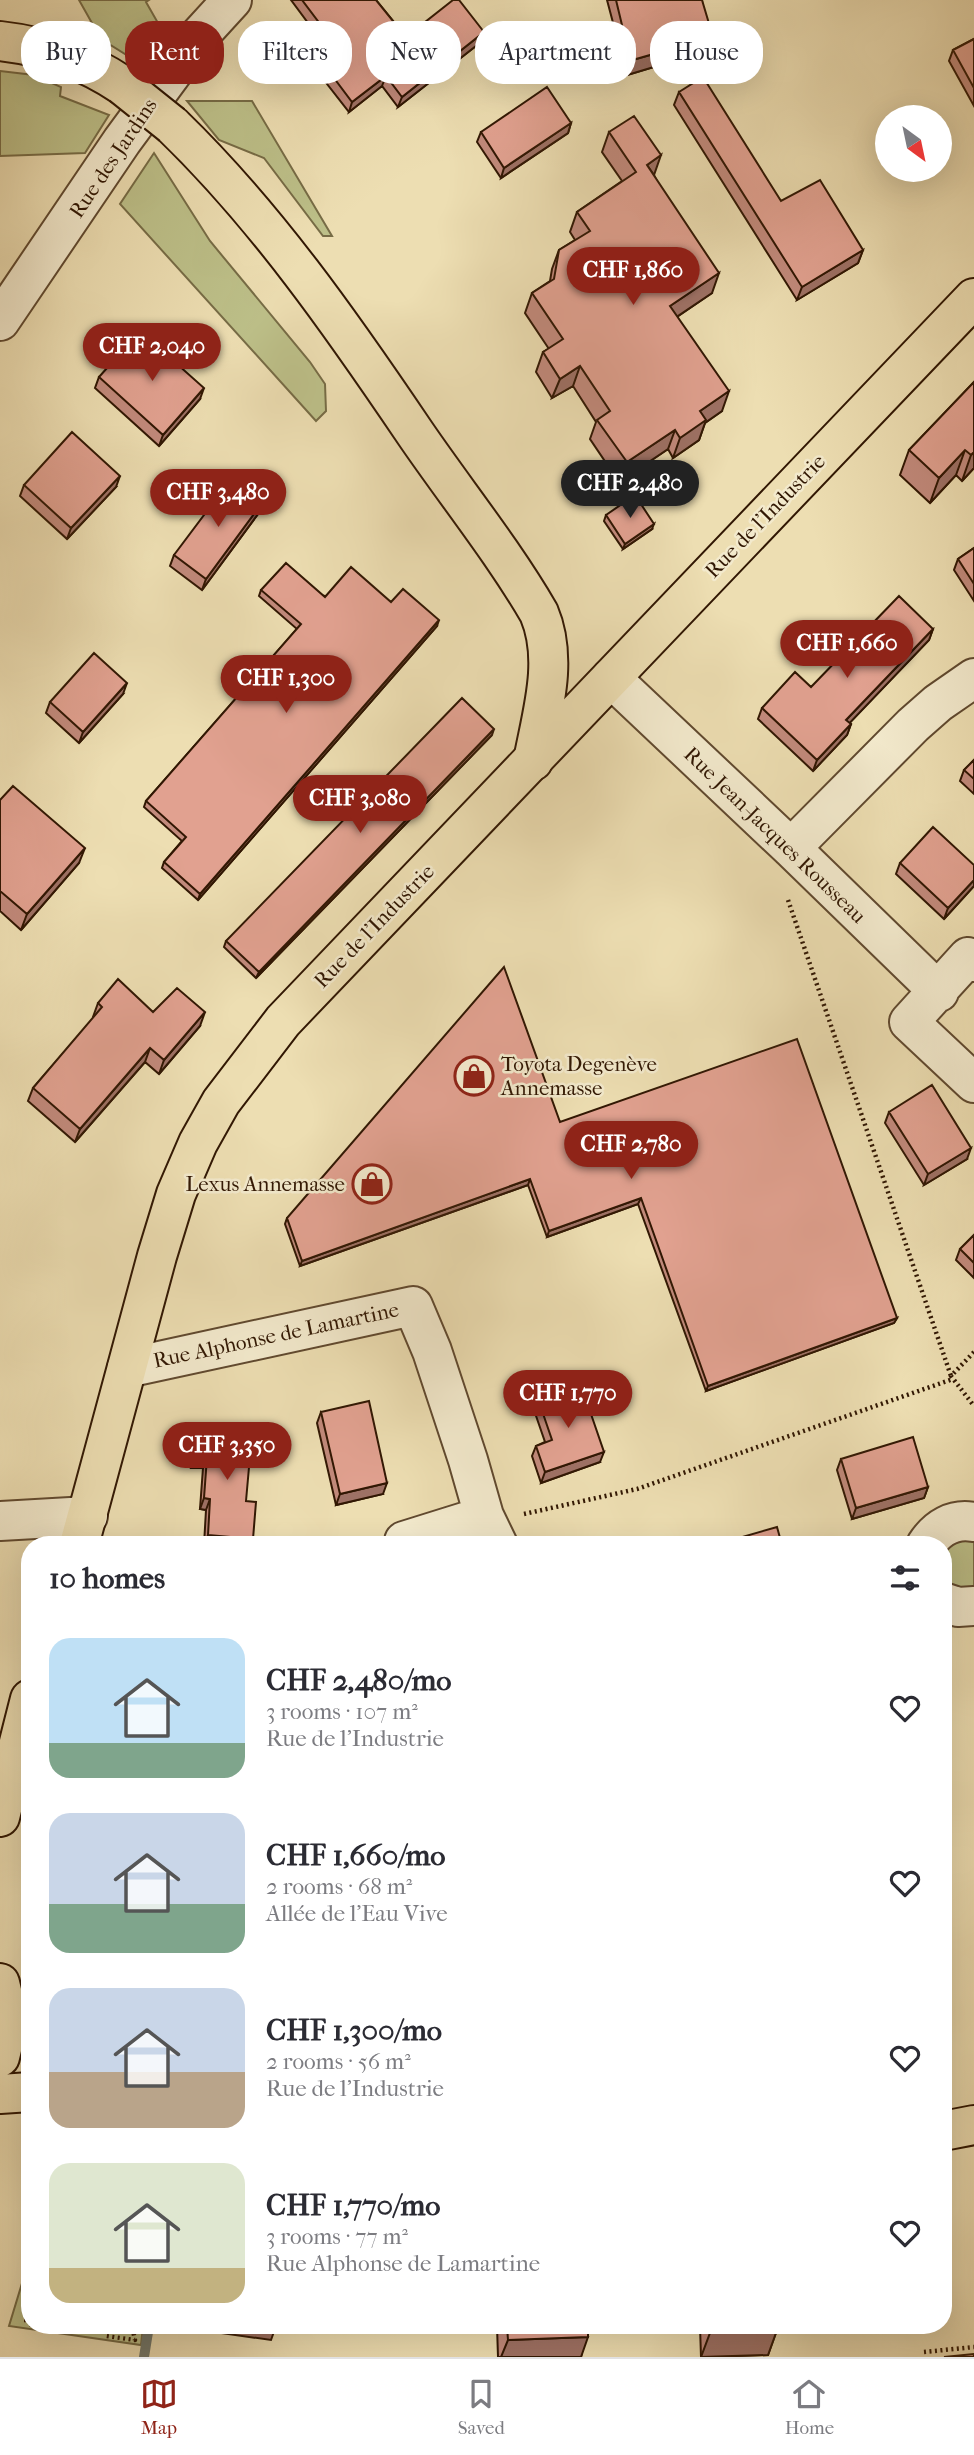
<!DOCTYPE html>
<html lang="en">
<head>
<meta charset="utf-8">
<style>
  :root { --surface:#fff; --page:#f7f7f7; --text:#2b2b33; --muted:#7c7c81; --line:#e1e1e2; --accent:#8f2418 }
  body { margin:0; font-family:"IM FELL French Canon",serif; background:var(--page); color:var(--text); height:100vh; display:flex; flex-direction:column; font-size:26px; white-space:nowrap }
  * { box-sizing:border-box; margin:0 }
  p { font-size:23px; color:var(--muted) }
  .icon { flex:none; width:38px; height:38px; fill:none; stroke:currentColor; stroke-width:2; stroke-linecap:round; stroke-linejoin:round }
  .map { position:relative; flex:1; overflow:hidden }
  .panel { position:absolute; left:21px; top:1536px; width:931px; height:798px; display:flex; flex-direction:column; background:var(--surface); border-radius:28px; box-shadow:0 7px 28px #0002 }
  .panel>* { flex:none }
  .banner { position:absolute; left:21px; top:21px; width:933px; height:63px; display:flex; gap:14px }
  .needle { width:46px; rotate:147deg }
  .controls { position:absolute; left:875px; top:105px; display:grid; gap:14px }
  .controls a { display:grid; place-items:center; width:77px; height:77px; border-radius:50%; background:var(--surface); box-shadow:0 7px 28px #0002; font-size:35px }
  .price { position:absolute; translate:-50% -60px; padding:0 16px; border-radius:24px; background:var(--accent); color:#fff; font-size:23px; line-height:46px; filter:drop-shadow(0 2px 4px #0008) }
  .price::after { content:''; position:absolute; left:50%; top:42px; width:21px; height:16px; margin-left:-10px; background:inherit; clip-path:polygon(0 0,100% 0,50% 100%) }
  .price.current { background:#222; color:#fff }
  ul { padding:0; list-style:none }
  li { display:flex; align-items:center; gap:21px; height:175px; padding:0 28px }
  li span { display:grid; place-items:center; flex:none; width:196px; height:140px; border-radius:21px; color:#555 }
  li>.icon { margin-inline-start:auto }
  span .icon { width:84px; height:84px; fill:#fffc; stroke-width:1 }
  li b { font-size:30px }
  h2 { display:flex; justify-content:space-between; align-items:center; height:84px; padding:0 28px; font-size:30px }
  .pill { padding:0 24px; border-radius:28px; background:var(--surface); box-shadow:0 7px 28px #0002; font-size:24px; line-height:63px }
  .pill.current { background:var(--accent); color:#fff }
  .menu { display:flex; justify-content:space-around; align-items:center; height:98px; border-top:2px solid var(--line); background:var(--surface); font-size:19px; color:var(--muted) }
  .menu a { display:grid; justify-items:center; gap:4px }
  .menu .current { color:var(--accent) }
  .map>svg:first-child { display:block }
  .green { fill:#bdc089; stroke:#776c46; stroke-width:2 }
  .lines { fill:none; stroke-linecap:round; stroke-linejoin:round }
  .stream { stroke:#71796e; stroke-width:10 }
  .minor-casing { stroke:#60492f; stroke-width:42 }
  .major-casing { stroke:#311703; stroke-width:42 }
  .highway-casing { stroke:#311703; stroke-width:42 }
  .path { stroke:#311703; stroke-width:4.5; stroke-dasharray:2 3.5; stroke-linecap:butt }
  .minor { stroke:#f3eacd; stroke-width:38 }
  .major { stroke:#eddeb2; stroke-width:38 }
  .highway { stroke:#eddeb2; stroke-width:38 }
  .highway-bridge-casing { stroke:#311703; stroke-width:42; stroke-linecap:butt }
  .highway-bridge { stroke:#eddeb2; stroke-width:38 }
  .wall { fill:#c28a7c; stroke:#311703; stroke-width:2 }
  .shaded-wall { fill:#9e7165; stroke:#311703; stroke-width:2 }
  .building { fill:#e1a190; stroke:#311703; stroke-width:2 }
  .labels { text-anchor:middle; stroke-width:5; stroke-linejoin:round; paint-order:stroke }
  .street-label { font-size:21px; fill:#311703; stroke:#f3eacd }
  .poi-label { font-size:21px; fill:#311703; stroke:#f3eacd; text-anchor:start }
</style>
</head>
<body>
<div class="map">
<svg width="974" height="2357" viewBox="0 0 974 2357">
  <rect width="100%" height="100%" fill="#eddeb2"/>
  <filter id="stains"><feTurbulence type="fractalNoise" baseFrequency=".00286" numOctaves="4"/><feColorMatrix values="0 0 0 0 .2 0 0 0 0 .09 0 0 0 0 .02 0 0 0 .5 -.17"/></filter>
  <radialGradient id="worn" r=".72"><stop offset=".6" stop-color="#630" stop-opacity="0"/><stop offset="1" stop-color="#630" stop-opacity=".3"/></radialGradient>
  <path class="green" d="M79 0H149L146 2 158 23 141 64 101 39Z
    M0 71 34 75 61 87 60 96 109 115 85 153 0 156Z
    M187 101H252L332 236H323L264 158 219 140Z
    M154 153 210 241 310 362 325 384 326 411 316 421 120 204Z
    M974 1534V1594L943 1588V1545Z
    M30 2257V2326H143L141 2345 9 2326Z"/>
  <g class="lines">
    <path class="stream" d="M144 2357 149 2326"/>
    <g class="minor-casing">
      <path id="minor" d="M0 321 122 141 200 35 232 0
        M611 678 791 848 939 992
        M791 848 913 725 938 703 974 678
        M974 962 968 957 909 1022 974 1083
        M127 1368 413 1306 432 1351 468 1460 484 1516 498 1545
        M0 1521 88 1516
        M405 1545 404 1541 484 1516
        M926 1545C937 1528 953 1518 974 1522
        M943 1602 958 1607 974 1606"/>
    </g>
    <g class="major-casing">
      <path id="major" d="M79 1545 157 1256 176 1194 198 1143 221 1102 283 1021 974 298
        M0 1817 30 1699
        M0 1983C7 2008 8 2031 0 2057
        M0 2094 30 2092
        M943 2131 974 2125"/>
    </g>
    <g class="highway-casing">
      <path id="highway" d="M0 41C44 46 85 60 122 85
        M172 125C266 216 342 325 415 433 456 493 503 551 539 613 559 660 542 713 533 761"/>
    </g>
    <path class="path" d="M788 900 951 1376
      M974 1352 951 1376 974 1406
      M524 1514 637 1489 953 1379
      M24 2320H30
      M104 2326 106 2336 135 2340 132 2326
      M924 2352 974 2347"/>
    <use href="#minor" class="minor"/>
    <use href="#major" class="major"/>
    <use href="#highway" class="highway"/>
    <g class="highway-bridge-casing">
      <path id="highway-bridge" d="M122 85 172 125"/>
    </g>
    <use href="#highway-bridge" class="highway-bridge"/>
  </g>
  <path class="wall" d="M291 0H376L406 37 481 42 398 107 382 86 349 112 324 80 328 70 337 62Z
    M607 0H702L707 51 624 76 613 41 616 34Z
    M974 39V106L949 61 953 50Z
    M679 92 781 201 863 250 858 263 797 300 674 105Z
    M571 123 568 133 501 178 477 142 481 132Z
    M609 132 654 175 712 293 677 317 722 411 705 423 699 440 673 458 668 449 619 482 590 439 596 422 573 386 552 398 536 372 543 352 549 349 525 313 532 293 550 281 552 269 559 250 575 240 570 232 577 212 622 181 602 152Z
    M99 377 200 399 159 446 95 388Z
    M974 382V468L962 481 956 475 930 503 900 475 909 450Z
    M24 485 116 487 67 539 20 496Z
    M262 503 258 514 202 590 170 566 174 555Z
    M606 515 652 529 623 549 604 521Z
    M974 548V601L954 570 958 559Z
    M261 590 391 602 437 626 198 900 162 868 164 862 182 841 144 807 146 801 297 629 259 596Z
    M933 629 929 640 849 723 851 724 847 735 813 771 758 719 762 708 811 687Z
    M123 694 79 743 46 713 50 702Z
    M492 735 256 978 224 947 226 941Z
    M974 760V794L960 781 964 770Z
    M0 800 79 863 21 930 0 911Z
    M900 863 974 865V886L944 919 896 874Z
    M98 1003 153 1012 200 1026 159 1074 145 1062 75 1142 28 1101 33 1088 94 1018 93 1017Z
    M889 1112 967 1159 924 1185 885 1123Z
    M560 1122 897 1318 894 1323 706 1391 638 1204 547 1237 528 1185 300 1266 285 1224 287 1218Z
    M974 1235V1278L956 1260 960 1249Z
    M538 1399 600 1462 541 1483 532 1456 536 1446 545 1442 534 1410Z
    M321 1412 383 1494 336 1505 317 1423Z
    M197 1426 237 1432 246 1456V1501L253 1539 250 1545H204L206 1510 200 1509 203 1468H191L193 1437Z
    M841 1459 928 1487 924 1498 852 1519 837 1470Z
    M497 2326H588L581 2357H498Z
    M700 2326H777V2330L768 2355 701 2357Z"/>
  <path class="shaded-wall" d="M484 32 481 42 398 107 402 97Z
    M713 37 707 51 624 76 629 61Z
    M386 76 382 86 349 112 352 102Z
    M571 123 568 133 501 178 504 168Z
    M661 155 654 175 647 165Z
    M863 250 858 263 797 300 802 287Z
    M719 273 712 293 663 326 670 306Z
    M580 366 573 386 552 398 560 379Z
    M204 388 200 399 159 446 163 435Z
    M729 391 722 411 705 423 699 440 673 458 680 438 700 411Z
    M675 430 668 449 619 482 627 462Z
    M965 450 956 475 930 503 939 478Z
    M974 452V468L962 481 971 455Z
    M120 476 116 487 67 539 71 528Z
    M262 503 258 514 202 590 206 579Z
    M654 524 652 529 623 549 625 544Z
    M439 620 437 626 198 900 200 894Z
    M933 629 929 640 842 731 846 720Z
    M127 683 123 694 79 743 83 732Z
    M851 724 847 735 813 771 817 760Z
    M494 729 492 735 256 978 259 972Z
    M85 848 79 863 21 930 27 914Z
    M974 880V886L944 919 948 908Z
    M205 1012 200 1026 159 1074 164 1060Z
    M150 1048 145 1062 75 1142 80 1129Z
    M971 1148 967 1159 924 1185 928 1174Z
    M530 1179 528 1185 300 1266 302 1261Z
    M641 1198 638 1204 547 1237 549 1231Z
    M897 1318 894 1323 706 1391 708 1386Z
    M604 1452 600 1462 541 1483 545 1472Z
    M195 1457H207L203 1468H191Z
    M387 1483 383 1494 336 1505 340 1494Z
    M928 1487 924 1498 852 1519 856 1508Z
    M204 1498 210 1499 206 1510 200 1509Z
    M208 1535 253 1539 250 1545H204Z
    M209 2326H276L271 2340 207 2331Z
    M777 2330 768 2355 701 2357 710 2333Z
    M588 2337 581 2357H501L508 2340Z"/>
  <path class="building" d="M302 0H376L406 37 453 0H459L484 32 402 97 386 76 352 102 328 70 345 57Z
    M616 0H702L713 37 629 61 619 26 622 25Z
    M974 39V88L953 50Z
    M703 77 781 201 820 180 863 250 802 287 679 92Z
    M547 87 571 123 504 168 481 132Z
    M634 116 661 155 647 165 719 273 670 306 729 391 700 411 706 420 680 438 675 430 627 462 597 420 610 411 580 366 560 379 543 352 563 339 532 293 554 279 559 250 590 231 577 212 636 172 609 132Z
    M140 331 204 388 163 435 99 377Z
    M974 382V452L971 455 965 450 939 478 909 450Z
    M72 432 120 476 71 528 24 485Z
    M231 479 262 503 206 579 174 555Z
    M635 495 654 524 625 544 606 515Z
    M974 548V584L958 559Z
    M286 563 325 597 351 567 391 602 403 589 439 620 200 894 164 862 186 837 146 801 301 624 261 590Z
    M899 596 933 629 846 720 851 724 817 760 762 708 795 672 811 687Z
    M94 653 127 683 83 732 50 702Z
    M462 698 494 729 259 972 226 941Z
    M974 760V779L964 770Z
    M13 786 85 848 27 914 0 891V800Z
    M933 827 974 865V880L948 908 900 863Z
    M504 967 560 1122 797 1039 897 1318 708 1386 641 1198 549 1231 530 1179 302 1261 287 1218Z
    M118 979 153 1012 177 988 205 1012 164 1060 150 1048 80 1129 33 1088 102 1007 98 1003Z
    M932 1085 971 1148 928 1174 889 1112Z
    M974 1235V1263L960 1249Z
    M581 1385 604 1452 545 1472 536 1446 552 1440 538 1399Z
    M369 1401 387 1483 340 1494 321 1412Z
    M197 1426 237 1430V1432L248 1433 246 1456H250L246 1501 256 1502 253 1539 208 1535 210 1499 204 1498 207 1457H195Z
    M913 1437 928 1487 856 1508 841 1459Z
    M777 1527 782 1545H719L718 1544Z
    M605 1542 606 1545H592Z
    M507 2326H588V2337L508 2340Z
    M710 2326H777V2330L710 2333Z
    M974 2354V2357H944Z"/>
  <defs>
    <g id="shop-ring" transform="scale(2.0125)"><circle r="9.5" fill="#f3eacd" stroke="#8f2418" stroke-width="1.5"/><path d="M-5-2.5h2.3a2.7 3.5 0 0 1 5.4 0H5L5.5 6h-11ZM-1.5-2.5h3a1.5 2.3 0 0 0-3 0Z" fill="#8f2418"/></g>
  </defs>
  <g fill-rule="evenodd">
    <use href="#shop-ring" x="474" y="1076"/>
    <use href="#shop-ring" x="372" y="1184"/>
  </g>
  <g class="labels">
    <g class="street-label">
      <text transform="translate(113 158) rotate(-56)" y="7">Rue des Jardins</text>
      <text transform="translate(765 516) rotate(-46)" y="7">Rue de l'Industrie</text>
      <text transform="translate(775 835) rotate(44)" y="7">Rue Jean-Jacques Rousseau</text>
      <text transform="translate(374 926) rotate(-46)" y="7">Rue de l'Industrie</text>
      <text transform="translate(276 1335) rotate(-12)" y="7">Rue Alphonse de Lamartine</text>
    </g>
    <g class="poi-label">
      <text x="501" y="1071">Toyota Degenève<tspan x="501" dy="24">Annemasse</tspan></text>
      <text x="345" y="1191" text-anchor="end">Lexus Annemasse</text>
    </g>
  </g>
  <rect width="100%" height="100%" filter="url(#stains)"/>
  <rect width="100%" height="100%" fill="url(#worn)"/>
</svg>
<div class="controls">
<a><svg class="needle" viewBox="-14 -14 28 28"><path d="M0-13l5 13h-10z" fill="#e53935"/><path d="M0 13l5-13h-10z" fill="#7c7c81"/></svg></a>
</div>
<b class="price" style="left:633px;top:307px">CHF 1,860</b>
<b class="price" style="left:152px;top:383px">CHF 2,040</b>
<b class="price current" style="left:630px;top:520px">CHF 2,480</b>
<b class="price" style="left:218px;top:529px">CHF 3,480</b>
<b class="price" style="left:847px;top:680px">CHF 1,660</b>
<b class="price" style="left:286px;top:715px">CHF 1,300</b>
<b class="price" style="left:360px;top:835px">CHF 3,080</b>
<b class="price" style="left:631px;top:1181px">CHF 2,780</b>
<b class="price" style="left:568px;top:1430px">CHF 1,770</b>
<b class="price" style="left:227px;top:1482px">CHF 3,350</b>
<div class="banner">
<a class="pill">Buy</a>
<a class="pill current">Rent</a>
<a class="pill">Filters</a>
<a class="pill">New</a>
<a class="pill">Apartment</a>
<a class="pill">House</a>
</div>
<section class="panel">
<h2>10 homes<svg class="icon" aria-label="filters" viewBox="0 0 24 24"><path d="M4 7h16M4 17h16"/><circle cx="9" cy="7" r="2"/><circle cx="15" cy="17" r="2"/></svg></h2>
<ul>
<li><span style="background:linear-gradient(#bfe0f5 75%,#7fa58c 0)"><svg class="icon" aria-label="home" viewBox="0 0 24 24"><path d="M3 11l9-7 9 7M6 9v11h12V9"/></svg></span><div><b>CHF 2,480/mo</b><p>3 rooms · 107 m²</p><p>Rue de l'Industrie</p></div><svg class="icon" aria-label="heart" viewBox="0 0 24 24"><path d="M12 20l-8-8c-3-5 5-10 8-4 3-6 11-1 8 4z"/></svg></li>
<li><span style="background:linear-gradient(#c9d6e8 65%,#7fa58c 0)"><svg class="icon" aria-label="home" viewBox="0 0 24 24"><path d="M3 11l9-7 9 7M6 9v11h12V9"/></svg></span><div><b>CHF 1,660/mo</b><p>2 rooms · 68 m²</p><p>Allée de l'Eau Vive</p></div><svg class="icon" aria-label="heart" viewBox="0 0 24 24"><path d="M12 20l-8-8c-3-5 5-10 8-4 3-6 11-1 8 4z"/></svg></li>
<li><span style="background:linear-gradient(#c9d6e8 60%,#b9a48a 0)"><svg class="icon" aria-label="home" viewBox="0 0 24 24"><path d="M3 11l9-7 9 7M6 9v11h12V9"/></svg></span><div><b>CHF 1,300/mo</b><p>2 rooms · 56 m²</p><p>Rue de l'Industrie</p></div><svg class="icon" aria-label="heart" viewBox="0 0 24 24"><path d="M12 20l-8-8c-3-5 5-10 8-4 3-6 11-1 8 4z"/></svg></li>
<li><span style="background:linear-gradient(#dfe7d0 75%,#c2b280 0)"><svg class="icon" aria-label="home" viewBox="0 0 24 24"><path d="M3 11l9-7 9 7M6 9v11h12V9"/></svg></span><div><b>CHF 1,770/mo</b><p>3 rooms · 77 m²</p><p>Rue Alphonse de Lamartine</p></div><svg class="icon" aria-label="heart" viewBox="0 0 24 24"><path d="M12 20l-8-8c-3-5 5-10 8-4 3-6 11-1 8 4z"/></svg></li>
</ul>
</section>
</div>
<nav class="menu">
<a class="current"><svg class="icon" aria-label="map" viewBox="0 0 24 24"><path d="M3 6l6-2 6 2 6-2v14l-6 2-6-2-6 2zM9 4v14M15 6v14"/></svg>Map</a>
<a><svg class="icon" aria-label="saved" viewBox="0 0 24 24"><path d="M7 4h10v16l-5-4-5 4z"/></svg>Saved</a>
<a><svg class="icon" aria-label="home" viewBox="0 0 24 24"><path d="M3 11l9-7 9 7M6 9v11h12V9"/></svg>Home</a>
</nav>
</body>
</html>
